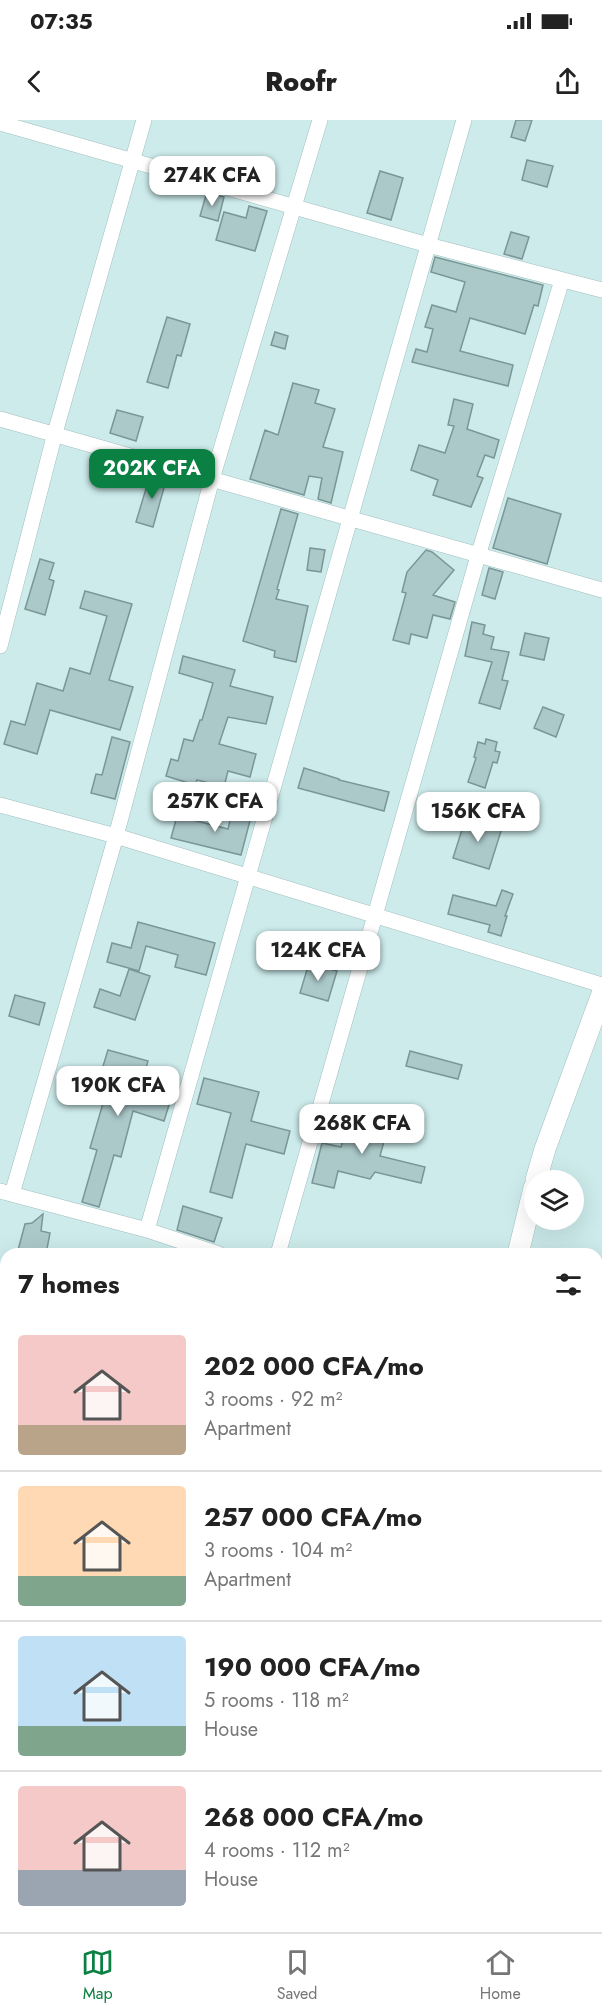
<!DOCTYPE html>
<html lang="en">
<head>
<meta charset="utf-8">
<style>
  :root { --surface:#fff; --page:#f2f2f2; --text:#222; --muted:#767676; --line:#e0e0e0; --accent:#0b8043 }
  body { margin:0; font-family:Jost,sans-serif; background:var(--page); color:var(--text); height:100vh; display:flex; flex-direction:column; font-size:22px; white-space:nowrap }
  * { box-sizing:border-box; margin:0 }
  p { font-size:20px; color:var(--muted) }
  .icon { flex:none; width:33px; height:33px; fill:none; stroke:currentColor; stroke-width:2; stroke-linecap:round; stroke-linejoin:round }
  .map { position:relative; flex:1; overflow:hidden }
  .sheet { position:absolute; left:0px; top:1128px; width:603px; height:684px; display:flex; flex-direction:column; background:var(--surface); border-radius:18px 18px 0 0; box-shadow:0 6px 24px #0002 }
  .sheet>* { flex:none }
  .fabs { position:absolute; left:524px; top:1050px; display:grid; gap:12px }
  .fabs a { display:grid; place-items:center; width:60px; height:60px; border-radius:50%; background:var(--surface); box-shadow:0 6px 24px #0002; font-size:30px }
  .price { position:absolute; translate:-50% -51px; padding:0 14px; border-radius:12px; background:#fff; color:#222; font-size:20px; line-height:39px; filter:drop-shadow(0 2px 3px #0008) }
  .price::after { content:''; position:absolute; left:50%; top:36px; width:18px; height:14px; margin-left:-9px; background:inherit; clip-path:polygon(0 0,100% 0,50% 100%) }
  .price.active { background:var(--accent); color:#fff }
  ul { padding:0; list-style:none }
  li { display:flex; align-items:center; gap:18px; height:150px; padding:0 18px }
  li+li { border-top:2px solid var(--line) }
  li span { display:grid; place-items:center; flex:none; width:168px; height:120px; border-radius:6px; color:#555 }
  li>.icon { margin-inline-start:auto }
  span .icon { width:72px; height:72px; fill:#fffc; stroke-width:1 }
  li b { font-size:26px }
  h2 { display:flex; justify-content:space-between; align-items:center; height:72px; padding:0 18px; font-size:26px }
  .status { display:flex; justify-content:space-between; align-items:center; height:42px; padding:0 30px; background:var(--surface); direction:ltr }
  .status svg { height:16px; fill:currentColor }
  header { display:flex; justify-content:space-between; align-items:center; height:78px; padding:0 18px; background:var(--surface); font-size:27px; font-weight:800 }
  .menu { display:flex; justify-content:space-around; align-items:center; height:84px; border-top:2px solid var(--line); background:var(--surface); font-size:16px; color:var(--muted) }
  .menu a { display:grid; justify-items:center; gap:3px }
  .menu .active { color:var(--accent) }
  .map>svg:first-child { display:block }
  .building { fill:#acc9ca; stroke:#7a9696; stroke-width:1.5 }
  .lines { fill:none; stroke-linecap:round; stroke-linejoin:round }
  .street-casing { stroke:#a1bebf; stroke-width:16 }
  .secondary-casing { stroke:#a1bebf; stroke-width:22 }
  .street { stroke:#fff; stroke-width:15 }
  .secondary { stroke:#fff; stroke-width:21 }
</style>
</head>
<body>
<div class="status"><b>07:35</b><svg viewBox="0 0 49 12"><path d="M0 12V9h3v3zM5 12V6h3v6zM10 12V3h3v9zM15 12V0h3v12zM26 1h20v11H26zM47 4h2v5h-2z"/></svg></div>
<header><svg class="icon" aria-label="back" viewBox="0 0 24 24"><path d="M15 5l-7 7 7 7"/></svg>Roofr<svg class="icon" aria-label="share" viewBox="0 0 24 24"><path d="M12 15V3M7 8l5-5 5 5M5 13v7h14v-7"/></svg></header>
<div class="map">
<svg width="602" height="1812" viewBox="0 0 602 1812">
  <rect width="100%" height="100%" fill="#cdebeb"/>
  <path class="building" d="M516 0H532L525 21 511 17Z
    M527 40 553 46 547 67 522 60Z
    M380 51 403 58 391 100 367 93Z
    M207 72 224 77 218 101 200 96Z
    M249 86 267 91 255 131 216 120 224 92 246 98Z
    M511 112 529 117 522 139 504 134Z
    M435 137 543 165 538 186 534 185 525 214 470 198 460 231 513 245 508 266 412 242 416 229 427 232 433 209 425 207 432 185 456 192 465 162 431 152Z
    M167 197 190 204 181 236 177 235 168 268 147 262Z
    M275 212 288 216 285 229 271 225Z
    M293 263 319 270 315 283 335 289 323 327 343 332 331 383 318 379 322 358 309 356 304 375 250 359 265 310 278 315Z
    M454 279 473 284 467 309 499 320 494 338 485 335 477 356 483 358 471 387 433 375 438 360 411 350 419 325 445 333 454 306 448 305Z
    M117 290 143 297 136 321 110 313Z
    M151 352 167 357 153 407 136 402Z
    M508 378 561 394 547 444 493 428Z
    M281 389 298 394 277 469 279 470 276 479 308 486 296 542 274 537 275 531 243 521Z
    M310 428 325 430 321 452 307 450Z
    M426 430 432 432 454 450 433 475 455 482 450 499 433 495 427 518 411 514 409 524 393 520 406 473 402 472 407 452Z
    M40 439 54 443 49 459 54 461 45 495 25 489Z
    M489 448 503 452 495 479 482 475Z
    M85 471 132 484 109 560 133 567 120 610 50 590 37 634 4 624 11 601 25 605 37 563 63 571 70 548 90 554 107 496 80 488Z
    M472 502 485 505 483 514 494 517 491 529 509 532 502 560 508 561 500 589 479 583 492 542 465 536Z
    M525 513 549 518 544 540 520 535Z
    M183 536 235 550 230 566 273 577 266 604 228 597 219 624 256 634 250 657 228 651 224 667 197 660 195 665 166 656 171 639 178 641 184 619 193 621 200 600H202L213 563 179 553Z
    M543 587 564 595 556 617 534 608Z
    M112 617 130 622 115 679 91 673 96 654 102 655Z
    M486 619 497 622 495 631 500 632 497 643 493 642 485 668 468 662 476 638 474 637 478 622 485 624Z
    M304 648 339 659V660L389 672 384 691 298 668Z
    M233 688 252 693 241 735 171 718 177 696 228 709Z
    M466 697 502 708 489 749 453 738Z
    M502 770 513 774 505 796H507L501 816 488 812 490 805 448 794 453 775 496 786Z
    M138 802 215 823 206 855 175 847 178 835 146 826 139 851 107 842 112 823 131 828Z
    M309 843 337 851 328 881 300 873Z
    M129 849 150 856 135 900 94 887 100 869 120 876Z
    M15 875 45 883 39 905 9 896Z
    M108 930 148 941 138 975 169 985 164 1001 133 991 121 1037 114 1035 99 1087 82 1082 97 1030 90 1028 110 959 100 956Z
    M410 931 462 945 458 959 406 946Z
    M204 958 259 972 251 1001 290 1011 284 1034 246 1024 232 1078 210 1072 231 993 197 984Z
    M350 993 389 1003 380 1036 425 1047 421 1063 375 1052 370 1059 338 1051 334 1068 312 1063 322 1023 341 1027Z
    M183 1086 222 1098 214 1122 177 1110Z
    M43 1094 41 1111 50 1113 46 1134H17L25 1104 32 1103Z"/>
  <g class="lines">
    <g class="street-casing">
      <path id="street" d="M0 3 428 125 602 170
        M0 299 602 470
        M0 526 55 313 144 0
        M0 685 116 716 602 865
        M0 1071 147 1110 219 1134
        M12 1074 116 716 212 359 320 0
        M147 1110 464 0
        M278 1134 478 436 562 160"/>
    </g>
    <g class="secondary-casing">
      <path id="secondary" d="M536 1060 545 1029 602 874
        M518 1134 534 1068
        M572 1806 574 1812"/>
    </g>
    <use href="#street" class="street"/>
    <use href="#secondary" class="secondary"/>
  </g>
</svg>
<div class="fabs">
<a><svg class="icon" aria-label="layers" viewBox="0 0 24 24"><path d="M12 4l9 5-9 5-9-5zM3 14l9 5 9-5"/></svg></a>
</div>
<b class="price" style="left:212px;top:87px">274K CFA</b>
<b class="price active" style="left:152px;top:380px">202K CFA</b>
<b class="price" style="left:215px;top:713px">257K CFA</b>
<b class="price" style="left:478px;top:723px">156K CFA</b>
<b class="price" style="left:318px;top:862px">124K CFA</b>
<b class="price" style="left:118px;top:997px">190K CFA</b>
<b class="price" style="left:362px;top:1035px">268K CFA</b>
<section class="sheet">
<h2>7 homes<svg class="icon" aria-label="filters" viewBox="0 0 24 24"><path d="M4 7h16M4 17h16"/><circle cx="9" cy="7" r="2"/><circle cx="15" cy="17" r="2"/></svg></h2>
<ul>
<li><span style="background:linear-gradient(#f6c9c9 75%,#b9a48a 0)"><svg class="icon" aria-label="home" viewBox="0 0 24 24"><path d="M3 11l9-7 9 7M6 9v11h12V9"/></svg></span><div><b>202 000 CFA/mo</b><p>3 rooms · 92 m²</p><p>Apartment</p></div></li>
<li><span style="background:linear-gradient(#ffd9b3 75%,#7fa58c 0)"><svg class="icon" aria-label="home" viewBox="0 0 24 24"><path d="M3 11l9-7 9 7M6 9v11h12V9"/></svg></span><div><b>257 000 CFA/mo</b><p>3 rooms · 104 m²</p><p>Apartment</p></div></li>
<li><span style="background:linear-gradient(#bfe0f5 75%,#7fa58c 0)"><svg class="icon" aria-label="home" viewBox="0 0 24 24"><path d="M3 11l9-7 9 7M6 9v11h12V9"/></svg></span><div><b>190 000 CFA/mo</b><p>5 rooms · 118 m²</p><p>House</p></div></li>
<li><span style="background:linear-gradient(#f6c9c9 70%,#9aa5b1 0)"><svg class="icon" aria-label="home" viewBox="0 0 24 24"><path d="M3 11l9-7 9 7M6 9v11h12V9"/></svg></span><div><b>268 000 CFA/mo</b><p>4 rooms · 112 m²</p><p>House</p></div></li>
</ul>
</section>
</div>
<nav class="menu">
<a class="active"><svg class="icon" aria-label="map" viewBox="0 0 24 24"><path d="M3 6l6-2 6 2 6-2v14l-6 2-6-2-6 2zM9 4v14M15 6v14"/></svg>Map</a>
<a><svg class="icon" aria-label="saved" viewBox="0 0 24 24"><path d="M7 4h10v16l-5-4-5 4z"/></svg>Saved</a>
<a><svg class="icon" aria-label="home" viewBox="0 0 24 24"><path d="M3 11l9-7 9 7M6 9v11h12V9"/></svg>Home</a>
</nav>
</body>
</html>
